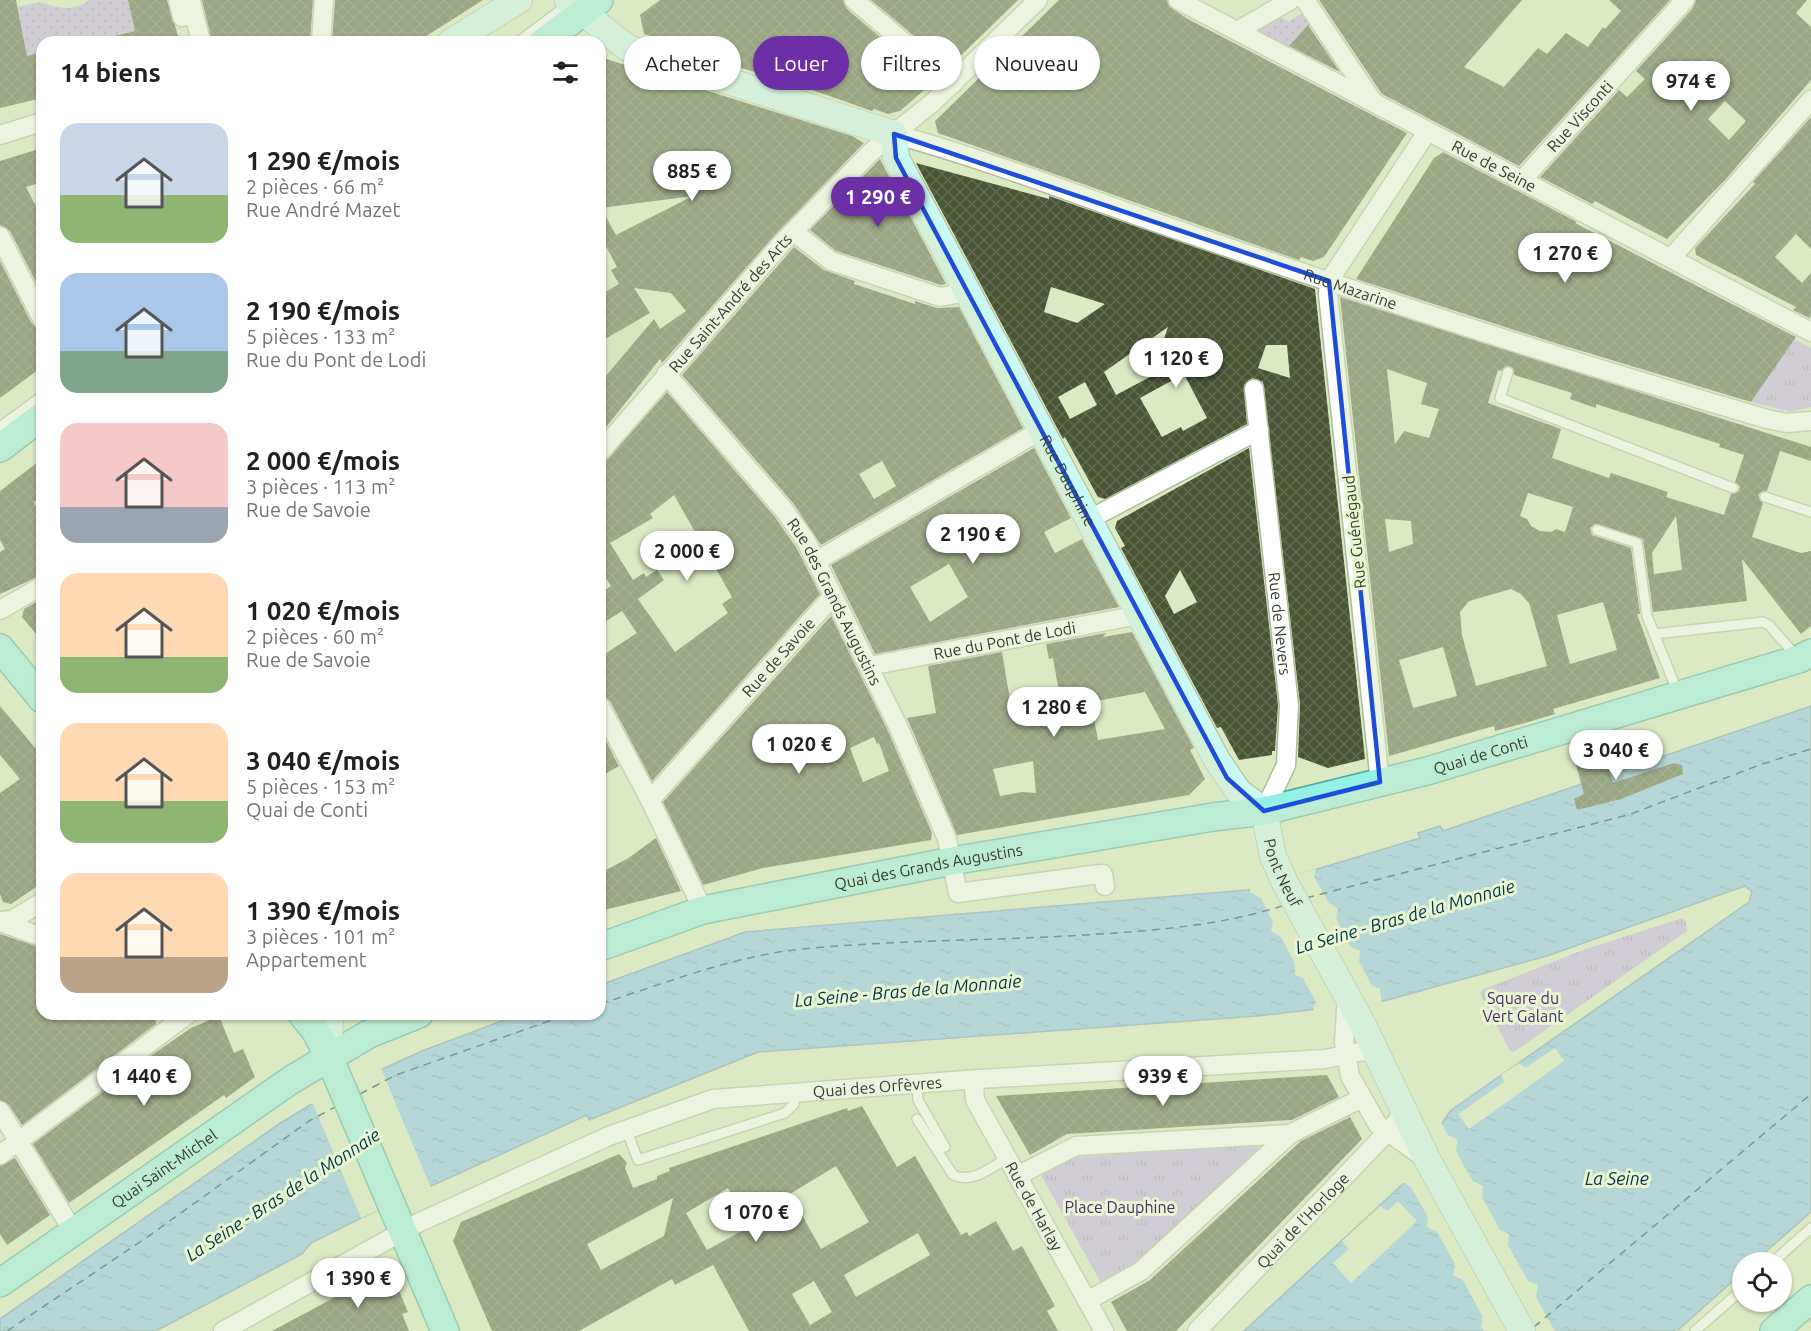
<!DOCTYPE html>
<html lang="fr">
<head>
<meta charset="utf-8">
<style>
  :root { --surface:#fff; --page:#f2f2f2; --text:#202124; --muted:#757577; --accent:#6c2fa5 }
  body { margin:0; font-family:Ubuntu,sans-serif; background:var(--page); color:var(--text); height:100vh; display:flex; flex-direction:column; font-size:22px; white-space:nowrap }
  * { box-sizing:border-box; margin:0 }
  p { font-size:20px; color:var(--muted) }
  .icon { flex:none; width:33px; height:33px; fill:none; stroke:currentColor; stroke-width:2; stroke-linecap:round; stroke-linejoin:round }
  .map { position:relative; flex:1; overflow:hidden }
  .panel { position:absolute; left:36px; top:36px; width:570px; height:984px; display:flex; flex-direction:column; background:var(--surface); border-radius:18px; box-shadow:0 2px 4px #0004 }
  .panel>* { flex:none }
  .banner { position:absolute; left:624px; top:36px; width:570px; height:54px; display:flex; gap:12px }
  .tools { position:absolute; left:1732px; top:1252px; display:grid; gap:12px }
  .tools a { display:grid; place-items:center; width:60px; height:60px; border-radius:50%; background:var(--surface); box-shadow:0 2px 4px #0004; font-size:30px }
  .price { position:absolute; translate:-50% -51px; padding:0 14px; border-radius:21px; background:#fff; color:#222; font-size:20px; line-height:39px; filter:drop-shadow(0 2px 3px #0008) }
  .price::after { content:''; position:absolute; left:50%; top:36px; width:18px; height:14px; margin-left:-9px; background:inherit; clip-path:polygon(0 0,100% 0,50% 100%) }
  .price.active { background:var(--accent); color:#fff }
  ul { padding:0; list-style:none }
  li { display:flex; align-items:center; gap:18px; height:150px; padding:0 24px }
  li span { display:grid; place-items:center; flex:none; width:168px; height:120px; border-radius:18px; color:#555 }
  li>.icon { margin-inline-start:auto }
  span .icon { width:72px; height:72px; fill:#fffc; stroke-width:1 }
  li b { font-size:26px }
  h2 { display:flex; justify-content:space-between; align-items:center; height:72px; padding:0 24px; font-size:26px }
  .pill { padding:0 21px; border-radius:27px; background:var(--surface); box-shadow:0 2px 4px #0004; font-size:21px; line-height:54px }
  .pill.active { background:var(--accent); color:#fff }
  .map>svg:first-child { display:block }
  .built { fill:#d1e1b4 }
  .grass { fill:url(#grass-dots) }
  .park { fill:url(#park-tufts) }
  .water { fill:url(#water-ripples); stroke:#6e99b5; stroke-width:1.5 }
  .pier { fill:#dceac4 }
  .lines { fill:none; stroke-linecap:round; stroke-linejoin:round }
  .ferry { stroke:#033351; stroke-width:1.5; stroke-dasharray:8 6; stroke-linecap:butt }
  .building { fill:url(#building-cross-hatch); fill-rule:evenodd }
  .lane-casing { stroke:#aebb97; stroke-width:12 }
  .street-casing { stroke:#aebb97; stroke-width:21 }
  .secondary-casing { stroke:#aebb97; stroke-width:28 }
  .primary-casing { stroke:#46ab99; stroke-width:30 }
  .lane { stroke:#fff; stroke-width:9 }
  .street { stroke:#fff; stroke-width:18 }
  .secondary { stroke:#caf8f2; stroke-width:26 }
  .primary { stroke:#95f0e5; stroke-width:27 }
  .marked { fill:none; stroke:#1d4ed8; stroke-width:4.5; stroke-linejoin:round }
  .labels { text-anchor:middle; stroke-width:6; stroke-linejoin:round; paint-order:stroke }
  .street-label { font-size:16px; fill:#373d2e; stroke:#e9f7d1 }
  .park-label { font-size:16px; fill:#4b2870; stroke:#e9f7d1 }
  .water-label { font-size:18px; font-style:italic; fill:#033351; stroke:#e9f7d1 }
</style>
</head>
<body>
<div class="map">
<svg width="1811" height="1331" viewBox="0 0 1811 1331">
  <defs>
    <pattern id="grass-dots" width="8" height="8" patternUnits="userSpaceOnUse" patternTransform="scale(1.5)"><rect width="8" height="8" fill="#c4aae6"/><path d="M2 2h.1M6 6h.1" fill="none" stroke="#a08cbb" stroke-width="1.8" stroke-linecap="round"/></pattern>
    <pattern id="park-tufts" width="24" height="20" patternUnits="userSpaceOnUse" patternTransform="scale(1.5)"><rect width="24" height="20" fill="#c4aae6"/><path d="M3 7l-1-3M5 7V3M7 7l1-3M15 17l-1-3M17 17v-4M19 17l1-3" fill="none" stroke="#a08cbb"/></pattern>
    <pattern id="water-ripples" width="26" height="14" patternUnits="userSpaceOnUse" patternTransform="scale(1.5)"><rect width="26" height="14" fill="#85c0ef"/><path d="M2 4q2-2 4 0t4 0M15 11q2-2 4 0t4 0" fill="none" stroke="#6e9dc2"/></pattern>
    <pattern id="building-cross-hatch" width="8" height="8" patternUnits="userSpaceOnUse" patternTransform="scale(1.5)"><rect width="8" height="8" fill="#4a5535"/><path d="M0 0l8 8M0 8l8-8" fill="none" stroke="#626b51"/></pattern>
  </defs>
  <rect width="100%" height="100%" fill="#dceac4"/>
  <path class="built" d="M600 248 660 359 600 431Z"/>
  <path class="grass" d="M89 0H128L135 31 87 42H42V52L27 56 18 7C25 6 36 1 42 3 60 8 73 12 89 0Z
    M1305 12 1314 22 1287 49 1258 33V29L1281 17 1289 21Z"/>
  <path class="park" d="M1794 339 1811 348V407L1791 412 1751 402Z
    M1682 918 1686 922 1687 931 1514 1052 1510 1051 1480 993 1482 990 1583 950Z
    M1255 1144 1259 1147 1258 1153 1137 1265 1102 1285 1041 1175 1074 1157Z"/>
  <path class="water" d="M1811 706V1212L1753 1263H1743V1272L1677 1331H1244L1405 1182 1450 1111 1749 902 1752 892 1745 886 1547 956 1380 1002 1257 1016 758 1052 589 1120 587 1115 361 1218 311 1243 302 1254 156 1331H0V1319L279 1124 328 1094 422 1051 520 1014H600V985L745 932 1248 890 1420 838 1418 833 1440 826 1443 831Z"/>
  <path class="pier" d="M1316 869 1314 877 1329 903 1338 909 1336 918 1351 947 1360 951 1359 961 1372 986 1380 989 1382 1004 1316 1014 1313 1008 1316 1002 1303 978 1295 975V964L1281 937 1271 931 1273 922 1261 898 1250 892V887Z
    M1555 1048 1564 1061 1469 1129 1458 1114 1504 1082 1501 1075 1519 1063 1525 1068Z
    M380 1066 431 1188 361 1218 313 1104 308 1103Z
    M1441 1122 1448 1135 1458 1140 1456 1150 1464 1166 1473 1181 1483 1186 1482 1197 1500 1230 1509 1234 1508 1245 1528 1281 1538 1285 1536 1297 1554 1330 1560 1331H1484L1481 1327 1483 1317 1463 1280 1453 1275 1455 1264 1437 1232 1427 1227 1428 1217 1411 1187 1401 1181Z
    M1398 1201 1417 1221 1351 1283 1333 1263 1349 1249 1342 1241 1380 1206 1388 1211Z"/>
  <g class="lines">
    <path class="ferry" d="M1306 898 1631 814 1762 764 1811 749
      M600 1004C666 983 733 956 802 949 905 939 1011 941 1115 933 1173 929 1229 923 1285 905
      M360 1094 396 1075 569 1014
      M1534 1327 1811 1094
      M7 1331 146 1238 309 1121 337 1106"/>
  </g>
  <path class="building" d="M0 0H16L27 56 42 52V98L0 108Z
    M128 0H167L180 42H111L110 37 135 31Z
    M202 0H313L310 42H212Z
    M335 0H483L417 42H332Z
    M660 0H843L847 9 915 67H911L931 84 900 111 888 114 874 109 872 111 787 81 695 55 698 52 644 34 640 15Z
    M871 0H1018L950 66Z
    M1059 0H1167L1169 6 1186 18 1407 133 1324 257 1313 261 1301 257 1299 260 1270 250 938 133 935 121Z
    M1319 0H1522L1464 67 1504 87 1538 48 1547 54 1566 33 1588 47 1603 27 1605 29 1621 11 1609 0H1670L1519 166 1382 94Z
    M1696 0H1807L1796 13 1811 27V80L1726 179 1667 239 1595 201 1592 204 1540 177 1619 90 1627 97 1645 79 1636 71 1693 8ZM1725 101 1746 121 1729 140 1708 119Z
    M1308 25 1340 72 1289 46Z
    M600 57 852 136 864 143 774 236 662 363 660 359 600 435V383L654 319 660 329 686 311 671 293 634 288 650 313 600 342V295L619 284 611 270 617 267 600 235ZM693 196 616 235 601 208 616 206Z
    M1811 117V249L1796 234 1775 257 1802 283 1811 273V315L1809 318 1793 310 1796 307 1696 255 1695 248 1755 184 1753 182Z
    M42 148V182L26 187 42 218V294L10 231 0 225V161Z
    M1443 152 1577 222 1575 223 1796 337 1751 402 1555 343 1356 279 1434 158Z
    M880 159 883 165 946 284 941 285 836 251 810 230Z
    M916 163 1049 199V196L1315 289 1365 759 1328 768 1298 757 1300 704 1263 382 1252 378 1244 385 1247 424 1105 499 1098 497 1065 437 1063 439ZM1051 287 1105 304 1077 323 1044 312ZM1168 327 1158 356 1165 369 1116 395 1104 372ZM1266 345H1287L1290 378 1258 368ZM1184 374 1207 418 1183 431 1181 427 1162 437 1140 398ZM1085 382 1097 405 1070 419 1058 397Z
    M794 247 824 270 855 281 854 284 915 304V301L937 308 959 307 1023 428 821 545 793 503 682 375ZM882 461 896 486 874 499 859 474Z
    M0 261 32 324 42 330V367L0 398Z
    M1340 297 1811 447V461L1780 451 1767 491 1761 492 1758 495 1763 503 1752 537 1801 553 1811 551V626L1801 634 1742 559 1747 601 1653 612 1643 539 1595 524 1590 528 1592 535 1631 548 1640 614H1637L1660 678 1553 709 1555 714 1525 723 1495 731 1494 726 1389 756ZM1506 366 1513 368 1514 375 1572 393 1570 399 1596 408V404L1720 444 1719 447 1744 455 1735 482 1740 486 1739 491 1731 494 1724 515 1666 497 1668 492 1611 473 1609 478 1552 458 1561 429 1488 403 1498 370 1501 371ZM1387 369 1427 383 1421 404 1439 409 1429 438 1404 431 1395 444ZM1528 493 1573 507 1565 532 1556 529 1551 532 1540 531 1531 526 1527 519 1520 516ZM1676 516 1682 570 1654 574 1652 553ZM1385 519 1411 521 1413 544 1389 552ZM1511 589 1521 594 1529 603 1547 666 1476 686 1462 635 1460 612 1469 601ZM1603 602 1617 650 1570 664 1557 615ZM1443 647 1457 696 1413 708 1399 660Z
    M667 392 775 517 796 547 820 594 652 781 610 701 600 695V657L637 633 622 611 600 625V594L611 586 600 569V479L607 470 600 463 608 459ZM674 495 732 597 722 604 728 613 675 652 638 599 664 580 657 570 646 577 644 573 633 580 610 543 653 518 650 514Z
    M1034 448 1071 518 1044 532 1055 553 1082 539 1119 607 875 654 831 565ZM949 564 968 597 930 622 910 587Z
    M1249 448 1278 705 1275 751H1272V755L1239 760 1221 727 1217 728 1121 548 1125 546 1115 528 1117 521ZM1180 570 1197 602 1174 614 1165 596Z
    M42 459V495L34 502 42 521V575L0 594V552L5 549 0 540V491Z
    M42 599V641L22 617 24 609Z
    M831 616 888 731 932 833 931 840 763 868 703 885 663 802ZM874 737 877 744 879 743 889 771 863 782 850 748Z
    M1132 632 1194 748 1190 750 1205 779 1189 795 957 835 907 718 936 713 928 666 1002 652 1010 700 1059 692 1053 658 1049 659 1046 644 1106 633 1103 637ZM1145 692 1165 729 1098 740 1091 702ZM1033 761 1036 793 1022 792 1000 796 993 769Z
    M0 706 42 756V883L11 904 3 902 0 894V793L20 779 0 755Z
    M600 730 619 766 600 777Z
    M1604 752 1613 783 1674 763 1682 765 1683 774 1621 799 1577 810 1574 799 1584 794 1575 761Z
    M656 838 681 891 600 911V873L627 859Z
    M0 934 42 948V1014H155L156 1024 22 1125 9 1105 0 1100Z
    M219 1016 234 1053 243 1049 255 1077 226 1098 224 1095 69 1203 33 1144 159 1050 191 1028Z
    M1327 1075 1339 1097 1292 1120 1067 1134 1030 1155 996 1096Z
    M862 1106 897 1167 915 1156 961 1235 967 1232 969 1236 996 1221 1013 1251 1022 1246 1055 1306 1047 1311 1058 1331H749L713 1265 675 1285 672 1279 579 1331H492L453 1241 461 1222 619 1154 627 1163 625 1168 633 1188 657 1179V1176L670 1171 669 1168 847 1108 848 1111ZM836 1166 869 1222 821 1249 790 1194ZM728 1188 749 1227 707 1250 686 1213ZM673 1198 664 1236 601 1270 587 1244ZM918 1233 930 1255 856 1297 844 1275ZM814 1281 832 1312 810 1325 792 1294Z
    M1350 1117 1362 1139 1176 1331H1127L1111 1302 1150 1280 1301 1141Z
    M15 1158 50 1215 7 1245 0 1234V1166Z
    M384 1267 390 1269 408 1312 402 1314 409 1331H272L356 1286 354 1283Z"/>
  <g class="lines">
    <g class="lane-casing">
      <path id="lane" d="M518 42 570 3
        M1508 372 1500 398 1733 488
        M0 427 42 396
        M1765 497 1811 512
        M1597 530 1637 543 1647 616 1678 693
        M1654 634 1763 622 1769 625 1797 657
        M917 1083 918 1100 945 1147
        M917 1119 953 1175C973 1184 990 1168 1007 1158
        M626 1129 638 1160 785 1113 794 1104 796 1093
        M1772 1263 1811 1228
        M1695 1331 1743 1289"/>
    </g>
    <g class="street-casing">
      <g id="street">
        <path d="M178 0 182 17 194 14 191 0"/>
        <path d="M854 0 953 84"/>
        <path id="s1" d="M1178 0 1811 332"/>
        <path d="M1305 0 1374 103"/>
        <path d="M194 14 201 41 196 42"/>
        <path d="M1237 31 1291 0"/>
        <path d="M321 42 324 0"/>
        <path id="s2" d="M894 134C996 162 1095 202 1195 236 1385 302 1575 363 1767 419L1787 423 1811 421"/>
        <path d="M0 135 42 122"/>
        <path id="s3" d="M1522 180 1685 0"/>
        <path d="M794 232 831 261 940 297 967 292"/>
        <path d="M0 236 42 319"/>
        <path d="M1672 257 1811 100"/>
        <path id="s4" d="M666 374 784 510 806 541 898 726 947 839 958 893 1092 875 1103 874 1105 886"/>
        <path id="s5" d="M1254 389 1289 705 1286 765 1264 811"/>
        <path id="s6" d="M600 452 782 243 871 152 932 103 1038 0"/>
        <path d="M1088 520 1259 430"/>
        <path d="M816 561 1040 431"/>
        <path d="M0 610 42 586"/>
        <path id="s7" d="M869 666 1139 615"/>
        <path d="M600 706 650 800 703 910"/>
        <path d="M1380 782 1328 294 1329 281 1427 132"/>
        <path id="s8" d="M650 800 833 596"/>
        <path d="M0 921 12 920 42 902"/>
        <path d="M0 922 42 937"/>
        <path d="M1347 996 1344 1042 1350 1076 1378 1125 1426 1159"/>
        <path id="s9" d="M979 1079 974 1087 975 1100 1104 1331"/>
        <path d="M0 1111 73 1231"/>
        <path d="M0 1155 188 1014"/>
        <path d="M1017 1176 1076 1146 1290 1134"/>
        <path d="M1087 1301 1141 1271 1290 1134 1362 1098"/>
        <path id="s10" d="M223 1331 418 1223 609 1136 713 1099 979 1079 1325 1059 1364 1051 1377 1055"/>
        <path id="s11" d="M1197 1331 1393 1126 1399 1119 1401 1108"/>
      </g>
    </g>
    <g class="secondary-casing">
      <g id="secondary">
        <path id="s12" d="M568 0 626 47 643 54 894 134 896 158 1217 760 1238 791 1264 811 1273 856 1285 883 1363 1025 1427 1159 1522 1331"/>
        <path d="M451 42 519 0"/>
        <path d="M329 1057 330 1014"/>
      </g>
    </g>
    <g class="primary-casing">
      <g id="primary">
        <path d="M543 42 599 0"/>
        <path d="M0 448 42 416"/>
        <path d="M0 648 42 699"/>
        <path id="s13" d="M600 947 703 910 952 861 1213 817 1264 811 1427 771 1799 659 1811 653"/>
        <path d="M302 1014 315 1030 329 1057 445 1331"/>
        <path id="s14" d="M0 1283 291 1080 369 1034 419 1014"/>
        <path d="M1774 1331 1811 1299"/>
      </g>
    </g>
    <use href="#lane" class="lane"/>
    <use href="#street" class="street"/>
    <use href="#secondary" class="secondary"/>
    <use href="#primary" class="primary"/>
  </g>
  <path d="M0 0H1811V1331H0ZM894 134 1329 281 1380 782 1264 811 1227 778 896 158Z" fill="#dceac4" fill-opacity=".55" fill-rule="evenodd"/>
  <path class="marked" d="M894 134 1329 281 1380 782 1264 811 1227 778 896 158Z"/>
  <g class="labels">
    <g class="street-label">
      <text dy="6" stroke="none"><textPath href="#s3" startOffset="86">Rue Visconti</textPath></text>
      <text dy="6" stroke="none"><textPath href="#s1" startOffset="357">Rue de Seine</textPath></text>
      <text dy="6" stroke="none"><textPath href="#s2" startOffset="482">Rue Mazarine</textPath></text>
      <text dy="6" stroke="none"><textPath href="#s6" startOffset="198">Rue Saint-André des Arts</textPath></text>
      <text dy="6" stroke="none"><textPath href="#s12" startOffset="746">Rue Dauphine</textPath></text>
      <text transform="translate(1354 532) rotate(-96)" y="6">Rue Guénégaud</text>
      <text dy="6" stroke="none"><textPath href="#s4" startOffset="285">Rue des Grands Augustins</textPath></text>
      <text dy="6" stroke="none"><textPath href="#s5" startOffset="236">Rue de Nevers</textPath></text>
      <text dy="6" stroke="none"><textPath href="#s7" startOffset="138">Rue du Pont de Lodi</textPath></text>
      <text dy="6" stroke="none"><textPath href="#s8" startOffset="192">Rue de Savoie</textPath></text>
      <text dy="6" stroke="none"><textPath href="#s13" startOffset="903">Quai de Conti</textPath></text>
      <text dy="6" stroke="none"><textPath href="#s13" startOffset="339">Quai des Grands Augustins</textPath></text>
      <text dy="6" stroke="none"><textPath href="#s12" startOffset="1198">Pont Neuf</textPath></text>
      <text dy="6" stroke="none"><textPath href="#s10" startOffset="708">Quai des Orfèvres</textPath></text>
      <text dy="6" stroke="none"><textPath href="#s14" startOffset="200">Quai Saint-Michel</textPath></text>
      <text dy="6" stroke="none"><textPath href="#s9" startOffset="144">Rue de Harlay</textPath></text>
      <text dy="6" stroke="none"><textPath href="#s11" startOffset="153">Quai de l'Horloge</textPath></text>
    </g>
    <g class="park-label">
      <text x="1523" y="1004">Square du<tspan x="1523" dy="18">Vert Galant</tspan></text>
      <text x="1120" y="1213">Place Dauphine</text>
    </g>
    <g class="water-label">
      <text transform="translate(1405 917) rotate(-16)" y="6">La Seine - Bras de la Monnaie</text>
      <text transform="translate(908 991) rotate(-5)" y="6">La Seine - Bras de la Monnaie</text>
      <text x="1617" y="1185">La Seine</text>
      <text transform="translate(283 1195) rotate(-33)" y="6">La Seine - Bras de la Monnaie</text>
    </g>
  </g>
</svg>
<div class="tools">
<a><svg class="icon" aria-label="locate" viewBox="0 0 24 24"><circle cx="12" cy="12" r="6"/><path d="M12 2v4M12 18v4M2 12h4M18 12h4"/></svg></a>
</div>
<b class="price" style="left:1691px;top:112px">974 €</b>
<b class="price" style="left:692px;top:202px">885 €</b>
<b class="price active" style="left:878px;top:228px">1 290 €</b>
<b class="price" style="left:1565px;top:284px">1 270 €</b>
<b class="price" style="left:1176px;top:389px">1 120 €</b>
<b class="price" style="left:973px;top:565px">2 190 €</b>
<b class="price" style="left:687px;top:582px">2 000 €</b>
<b class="price" style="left:1054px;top:738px">1 280 €</b>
<b class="price" style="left:799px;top:775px">1 020 €</b>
<b class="price" style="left:1616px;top:781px">3 040 €</b>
<b class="price" style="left:144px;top:1107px">1 440 €</b>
<b class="price" style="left:1163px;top:1107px">939 €</b>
<b class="price" style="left:756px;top:1243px">1 070 €</b>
<b class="price" style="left:358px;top:1309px">1 390 €</b>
<div class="banner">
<a class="pill">Acheter</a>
<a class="pill active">Louer</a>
<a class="pill">Filtres</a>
<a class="pill">Nouveau</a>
</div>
<section class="panel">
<h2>14 biens<svg class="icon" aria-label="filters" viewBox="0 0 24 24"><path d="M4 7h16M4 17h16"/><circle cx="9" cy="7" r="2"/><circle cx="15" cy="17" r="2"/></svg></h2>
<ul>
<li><span style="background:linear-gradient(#c9d6e8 60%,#8fb573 0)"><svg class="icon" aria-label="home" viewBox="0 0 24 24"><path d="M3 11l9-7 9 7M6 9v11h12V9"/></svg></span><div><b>1 290 €/mois</b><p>2 pièces · 66 m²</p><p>Rue André Mazet</p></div></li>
<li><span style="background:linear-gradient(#a9c7e8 65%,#7fa58c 0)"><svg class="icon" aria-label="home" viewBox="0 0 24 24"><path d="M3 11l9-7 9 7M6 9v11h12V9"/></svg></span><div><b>2 190 €/mois</b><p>5 pièces · 133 m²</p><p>Rue du Pont de Lodi</p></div></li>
<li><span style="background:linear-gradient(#f6c9c9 70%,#9aa5b1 0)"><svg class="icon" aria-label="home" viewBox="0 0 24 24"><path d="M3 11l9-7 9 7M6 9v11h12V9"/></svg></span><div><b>2 000 €/mois</b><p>3 pièces · 113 m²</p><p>Rue de Savoie</p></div></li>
<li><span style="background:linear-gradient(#ffd9b3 70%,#8fb573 0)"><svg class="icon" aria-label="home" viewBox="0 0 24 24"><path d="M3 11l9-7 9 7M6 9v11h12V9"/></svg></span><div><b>1 020 €/mois</b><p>2 pièces · 60 m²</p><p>Rue de Savoie</p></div></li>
<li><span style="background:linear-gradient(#ffd9b3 65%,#8fb573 0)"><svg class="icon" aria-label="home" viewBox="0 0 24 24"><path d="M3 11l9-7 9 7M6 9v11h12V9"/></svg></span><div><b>3 040 €/mois</b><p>5 pièces · 153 m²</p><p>Quai de Conti</p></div></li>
<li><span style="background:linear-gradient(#ffd9b3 70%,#b9a48a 0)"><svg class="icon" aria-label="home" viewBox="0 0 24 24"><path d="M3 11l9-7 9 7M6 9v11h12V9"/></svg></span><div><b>1 390 €/mois</b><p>3 pièces · 101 m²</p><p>Appartement</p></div></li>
</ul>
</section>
</div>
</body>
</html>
